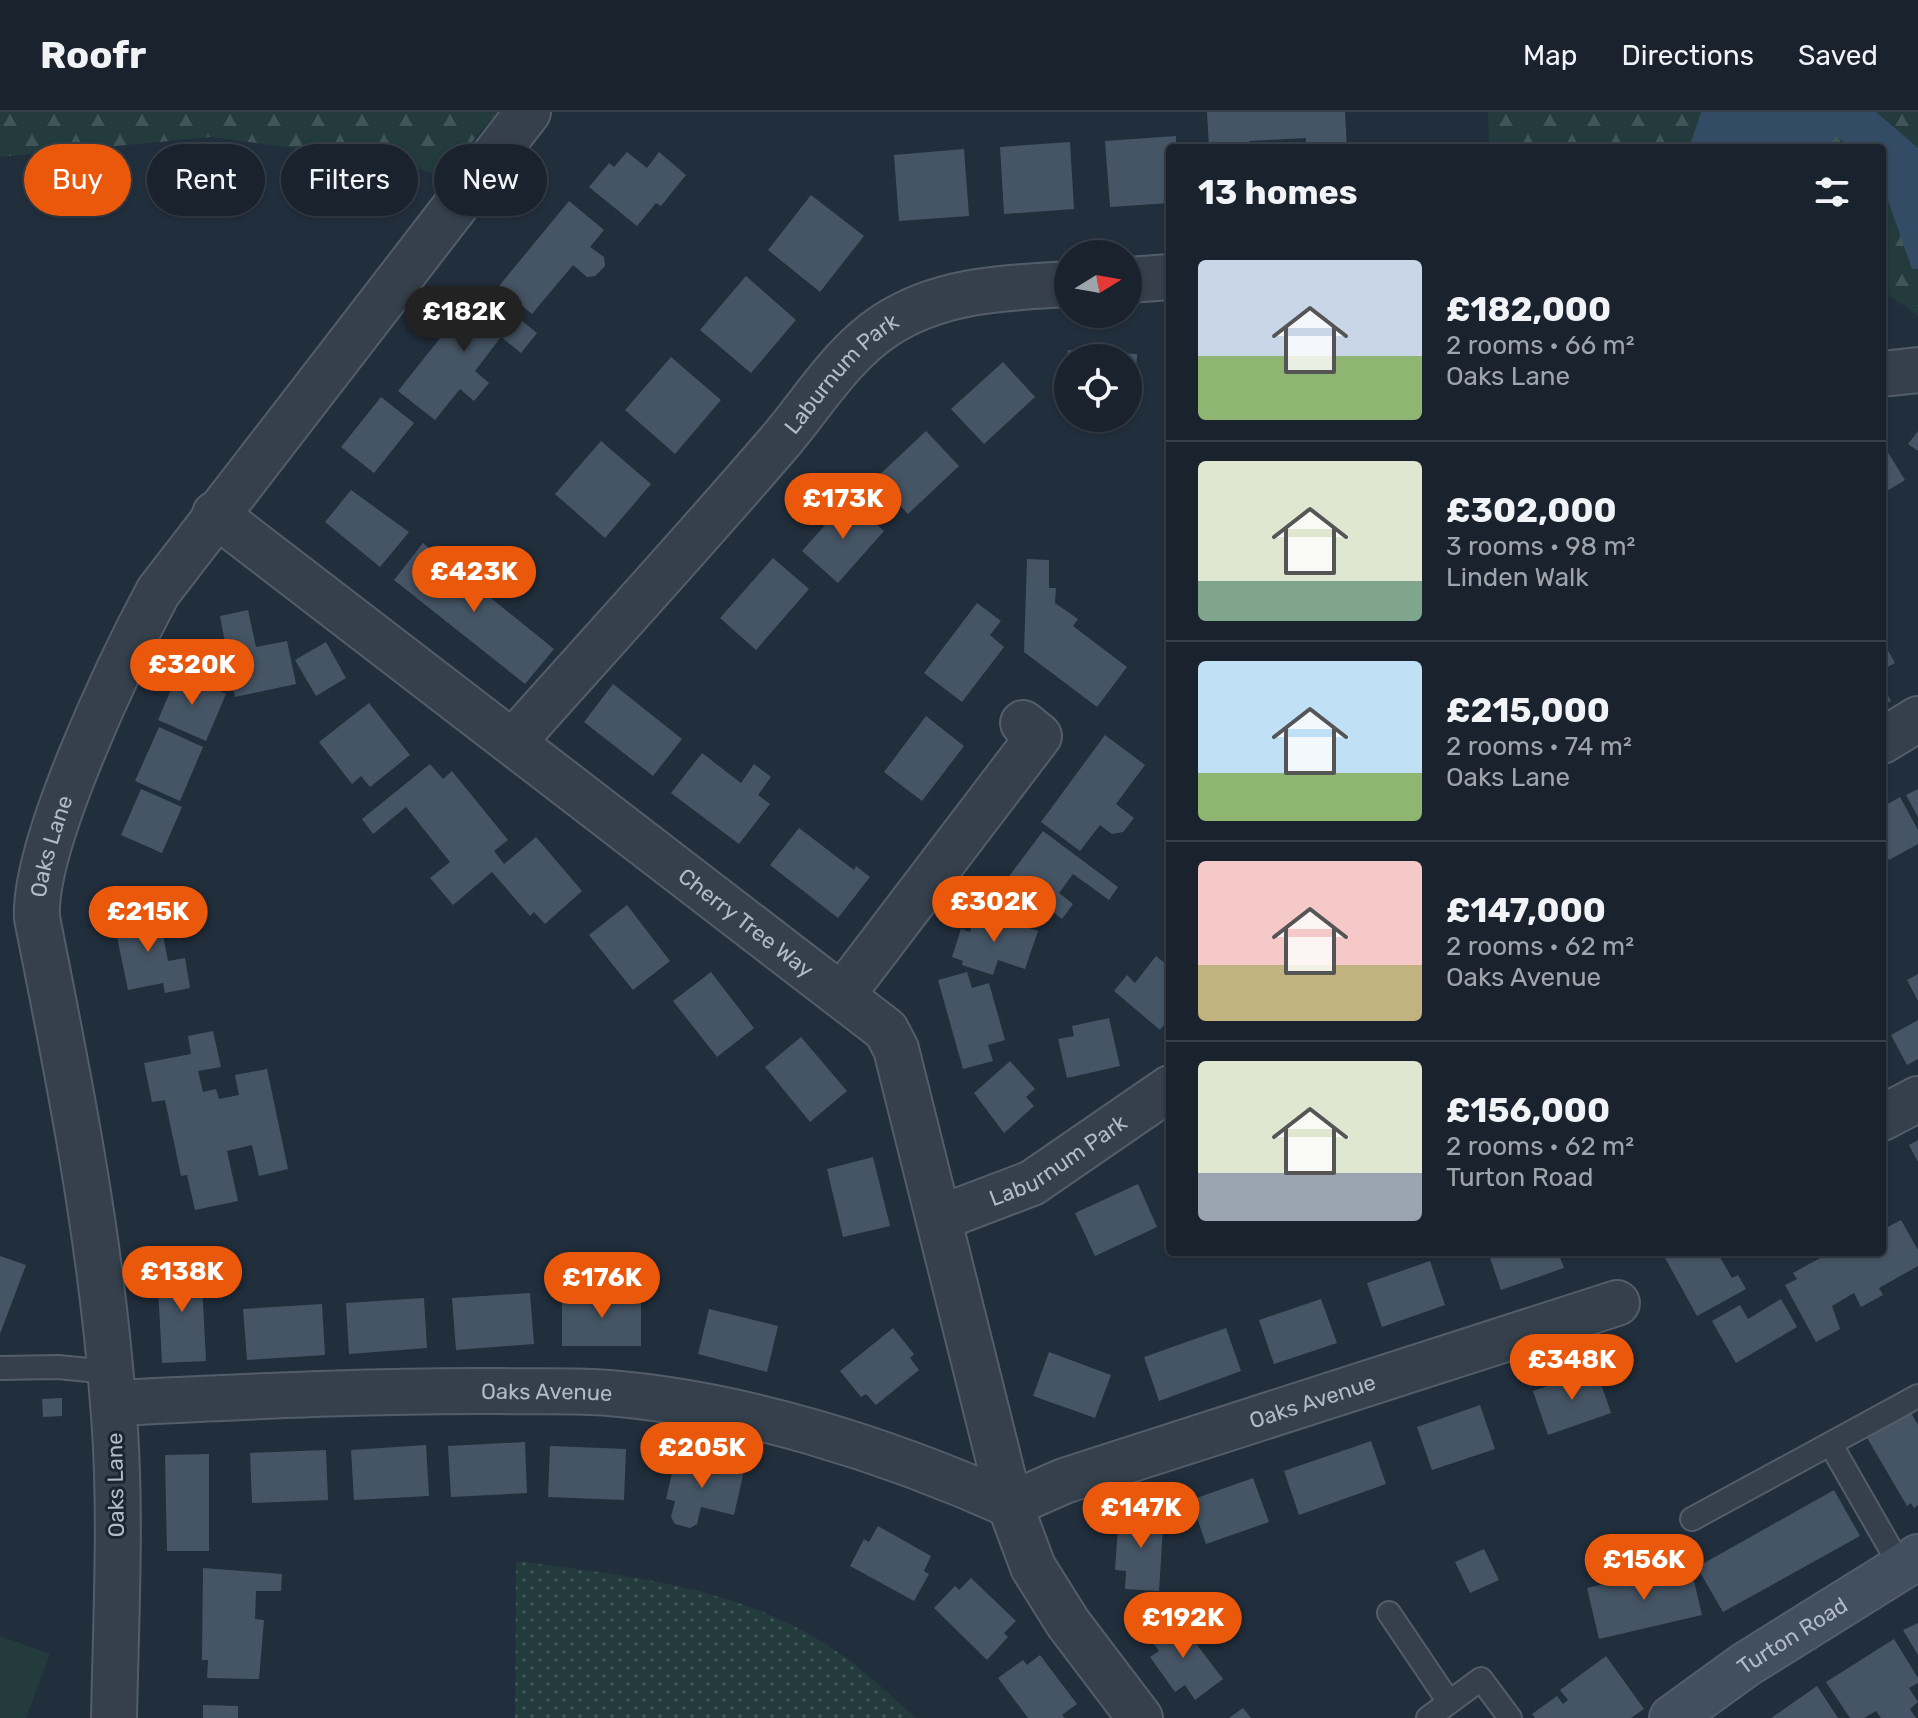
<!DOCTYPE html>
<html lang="en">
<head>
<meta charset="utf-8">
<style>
  :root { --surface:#19222d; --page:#222a35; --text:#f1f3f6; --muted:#9fa4aa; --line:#373f49; --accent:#ea580c }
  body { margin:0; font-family:Rubik,sans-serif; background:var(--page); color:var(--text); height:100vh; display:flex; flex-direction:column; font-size:30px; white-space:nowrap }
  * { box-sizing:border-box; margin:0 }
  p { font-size:26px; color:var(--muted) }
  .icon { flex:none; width:44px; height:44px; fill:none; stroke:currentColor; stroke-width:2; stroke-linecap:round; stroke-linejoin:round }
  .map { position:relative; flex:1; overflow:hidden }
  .details { position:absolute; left:1166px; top:32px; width:720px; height:1112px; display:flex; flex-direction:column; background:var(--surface); border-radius:8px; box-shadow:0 2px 6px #0004,0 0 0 2px var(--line) }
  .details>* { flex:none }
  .top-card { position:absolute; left:24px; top:32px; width:760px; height:72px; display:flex; gap:16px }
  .needle { width:52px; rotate:79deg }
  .buttons { position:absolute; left:1054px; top:128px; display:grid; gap:16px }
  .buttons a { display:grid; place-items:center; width:88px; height:88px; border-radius:50%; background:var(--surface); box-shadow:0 2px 6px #0004,0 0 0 2px var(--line); font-size:40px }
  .price { position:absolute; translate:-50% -68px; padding:0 18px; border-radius:28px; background:var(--accent); color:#fff; font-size:26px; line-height:52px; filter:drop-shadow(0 2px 4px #0008) }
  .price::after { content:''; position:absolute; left:50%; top:48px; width:24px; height:18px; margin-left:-12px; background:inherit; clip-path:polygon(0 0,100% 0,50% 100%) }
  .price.selected { background:#222; color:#fff }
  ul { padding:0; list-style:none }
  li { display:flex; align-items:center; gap:24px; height:200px; padding:0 32px }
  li+li { border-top:2px solid var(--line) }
  li span { display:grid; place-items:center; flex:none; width:224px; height:160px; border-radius:8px; color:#555 }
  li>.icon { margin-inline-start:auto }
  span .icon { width:96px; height:96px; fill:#fffc; stroke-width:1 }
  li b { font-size:34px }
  h2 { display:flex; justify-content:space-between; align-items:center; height:96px; padding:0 32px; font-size:34px }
  .pill { padding:0 28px; border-radius:36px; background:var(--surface); box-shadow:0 2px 6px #0004,0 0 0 2px var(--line); font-size:28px; line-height:72px }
  .pill.selected { background:var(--accent); color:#fff }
  header { display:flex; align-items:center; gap:48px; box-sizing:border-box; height:112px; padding:0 40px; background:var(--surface); border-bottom:2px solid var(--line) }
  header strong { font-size:38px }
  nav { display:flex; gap:44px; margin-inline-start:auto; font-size:28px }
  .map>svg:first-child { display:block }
  .grass { fill:url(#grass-dots) }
  .forest { fill:url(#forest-firs) }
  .pitch { fill:#233b3d }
  .water { fill:#334b64 }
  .building { fill:#465565 }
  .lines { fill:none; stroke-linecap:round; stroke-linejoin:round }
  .lane-casing { stroke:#535d6a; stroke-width:26 }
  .street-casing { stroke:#535d6a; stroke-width:48 }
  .secondary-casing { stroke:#535d6a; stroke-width:48 }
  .lane { stroke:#35404c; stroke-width:22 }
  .street { stroke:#35404c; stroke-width:44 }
  .secondary { stroke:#424f5f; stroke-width:44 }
  .labels { text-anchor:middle; stroke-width:6; stroke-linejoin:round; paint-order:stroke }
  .street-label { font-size:22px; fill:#b0bac8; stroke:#1a2531 }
</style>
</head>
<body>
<header>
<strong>Roofr</strong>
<nav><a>Map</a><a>Directions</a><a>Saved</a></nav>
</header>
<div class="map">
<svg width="1918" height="1606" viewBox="0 0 1918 1606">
  <defs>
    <pattern id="grass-dots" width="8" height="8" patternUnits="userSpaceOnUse" patternTransform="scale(2)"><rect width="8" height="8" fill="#233b3d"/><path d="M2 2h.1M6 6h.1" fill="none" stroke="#405558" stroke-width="1.8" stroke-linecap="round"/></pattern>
    <pattern id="forest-firs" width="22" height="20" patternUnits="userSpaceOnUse" patternTransform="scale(2)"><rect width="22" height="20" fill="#233b3d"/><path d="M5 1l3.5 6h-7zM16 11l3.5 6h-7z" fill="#405558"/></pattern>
  </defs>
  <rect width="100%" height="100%" fill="#212e3c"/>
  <path class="grass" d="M516 1449C631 1464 750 1475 846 1546 871 1564 893 1586 916 1606H515Z"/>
  <path class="forest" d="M0 0H497L443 65 400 50 211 25 0 45Z
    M1488 0H1918V204L1882 178V36H1489Z"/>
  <path class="pitch" d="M0 1524 50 1542 26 1606H0Z"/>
  <path class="water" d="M1701 0H1876L1918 36V157H1912L1882 71V36H1851L1836 24 1828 36H1689Z"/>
  <path class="building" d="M1207 0H1345L1347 36H1306V26L1249 29 1250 36H1209Z
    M1176 24V36H1170V91L1110 95 1105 29Z
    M1070 30 1074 97 1004 102 1000 35Z
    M964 37 969 104 899 109 894 43Z
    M627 40 647 56 659 40 686 63 661 94 656 91 637 114 589 75 609 51 614 55Z
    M811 83 864 124 820 180 768 138Z
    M569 89 604 118 590 135 604 145 605 154 595 164 587 165 573 153 532 202 499 174Z
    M746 164 796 208 751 261 700 218Z
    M481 176 537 221 521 241 501 225 475 259 489 271 474 289 460 277 435 308 398 279 456 206 452 202 462 190 467 193Z
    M1068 238 1137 242 1135 289H1128V246H1067Z
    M671 245 721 288 675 342 625 298Z
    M1003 250 1035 285 984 332 951 297Z
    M381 285 414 311 374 361 341 335Z
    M926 319 959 354 908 402 875 367Z
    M1918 319V339L1908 332Z
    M601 329 651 372 605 426 555 382Z
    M1882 331 1905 368 1882 382Z
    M351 378 409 420 380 455 325 410Z
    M848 387 884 419 838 471 802 439Z
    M423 431 554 537 525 572 394 468Z
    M773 446 809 477 756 538 720 506Z
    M1027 447 1049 448V476H1056L1055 491 1078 507 1073 514 1127 555 1097 595 1024 540Z
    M977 491 1001 509 990 523 1004 535 962 590 924 561Z
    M248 498 256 535 287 529 296 572 235 585 220 504Z
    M326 530 346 566 316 584 295 548Z
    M1886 535 1895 551 1882 558V537Z
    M178 561 226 582 206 629 158 608Z
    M613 572 682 627 653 664 584 610Z
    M1882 573 1891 589 1882 594Z
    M369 591 410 643 370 675 361 664 352 672 319 630Z
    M926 604 964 634 922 689 884 660Z
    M159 615 203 635 180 689 135 669Z
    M1105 623 1145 653 1116 692 1134 706 1123 720 1112 722 1100 713 1080 739 1041 710Z
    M702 641 741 671 754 652 771 665 758 683 770 692 739 732 671 681Z
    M430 652 443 667 452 659 508 728 494 739 504 752 536 725 582 779 545 812 534 800 530 804 492 760 453 793 430 766 450 750 406 695 373 722 362 707Z
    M141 677 182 695 162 741 121 723Z
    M1918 677V705L1906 683Z
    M1900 685 1918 718V732L1889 748 1882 736V695Z
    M799 716 854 758 856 754 870 765 838 806 770 753Z
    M1043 719 1118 775 1109 788 1073 762 1059 781 1073 792 1062 807 1048 796 1038 809 1020 795 1014 804 992 787Z
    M627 793 670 849 633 878 589 823Z
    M158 798 168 849 185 846 190 876 165 881 163 871 128 878 113 806Z
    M977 799 1038 819 1025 857 998 848 993 863 962 853 963 849 952 845 961 817 970 820Z
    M1156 844 1170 855V906L1160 918 1114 879 1127 863 1135 871Z
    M711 860 754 916 717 945 673 889Z
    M967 860 972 876 989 871 1005 928 988 933 993 949 963 957 938 868Z
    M1918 862V889L1907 868Z
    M1109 906 1120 954 1067 966 1058 927 1074 924 1072 914Z
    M1918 908V947L1907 953 1891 923Z
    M213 919 221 955 198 959 203 980 216 977 219 987 239 983 235 963 267 957 288 1057 259 1064 252 1033 227 1039 238 1089 195 1098 187 1063 181 1064 165 988 152 990 144 951 191 942 188 924Z
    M801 925 847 979 810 1010 765 955Z
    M1010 949 1035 977 1026 985 1034 994 1004 1021 974 981Z
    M1918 1028V1050L1909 1033Z
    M873 1045 890 1114 843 1125 827 1057Z
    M1138 1072 1157 1115 1095 1144 1075 1101Z
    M1901 1108 1918 1138V1154L1879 1176 1883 1183 1861 1195 1854 1181 1832 1194 1840 1217 1816 1230 1785 1173 1797 1167 1793 1161 1831 1140H1882V1118Z
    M1488 1140H1558L1564 1156 1501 1178Z
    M1671 1140H1717L1732 1166 1738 1163 1746 1177 1697 1204 1664 1144Z
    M0 1144 26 1153 0 1222Z
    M1430 1149 1445 1193 1382 1215 1367 1171Z
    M201 1152 206 1249 162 1251 157 1155Z
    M530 1181 534 1232 456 1238 452 1186Z
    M562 1182H641V1234H562Z
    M424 1186 427 1236 349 1242 346 1191Z
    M1321 1187 1337 1231 1274 1252 1259 1208Z
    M1781 1187 1797 1215 1736 1251 1712 1209 1740 1193 1748 1207Z
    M322 1192 325 1243 247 1248 243 1197Z
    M709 1197 778 1214 767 1260 698 1242Z
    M893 1216 914 1242 910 1246 919 1258 876 1293 866 1282 861 1285 840 1259Z
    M1226 1216 1241 1259 1159 1289 1144 1245Z
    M1049 1240 1111 1263 1095 1306 1033 1284Z
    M1596 1257 1611 1301 1548 1323 1533 1279Z
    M62 1286V1304L43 1305 42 1287Z
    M1480 1293 1495 1337 1432 1358 1417 1315Z
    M1910 1299 1918 1313V1393L1914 1396 1911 1391 1907 1394 1866 1324Z
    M1371 1329 1386 1372 1299 1403 1284 1359Z
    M525 1330 527 1381 451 1385 448 1334Z
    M426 1333 429 1384 354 1388 351 1338Z
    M550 1334 626 1337 624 1388 548 1385Z
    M326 1338 328 1388 252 1391 250 1341Z
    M209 1342V1439H167L165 1343Z
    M676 1344 744 1359 734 1403 701 1395 697 1412 690 1416 675 1412 671 1405 675 1389 666 1387Z
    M1253 1366 1269 1410 1206 1432 1191 1388Z
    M1834 1378 1860 1424 1723 1500 1697 1455Z
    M1130 1398 1164 1400 1159 1479 1125 1477 1126 1459 1115 1458 1118 1415 1128 1416Z
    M878 1414 931 1444 924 1459 929 1462 914 1489 850 1454 864 1427 869 1430Z
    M1484 1437 1499 1468 1470 1481 1455 1450Z
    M1690 1452 1702 1503 1599 1527 1587 1476Z
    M203 1456 282 1462 281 1479H256L255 1507 264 1508 259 1567 207 1566 208 1548H202Z
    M971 1466 1016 1509 1004 1521 1008 1525 987 1548 934 1496 955 1474 959 1478Z
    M1175 1504 1223 1567 1195 1588 1185 1573 1175 1580 1150 1545 1159 1539 1148 1524Z
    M1918 1511V1543L1903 1518Z
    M1894 1527 1918 1566V1571L1909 1576 1918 1590 1910 1597 1916 1606H1881L1876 1599 1864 1606H1850L1826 1570Z
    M1040 1543 1077 1592 1062 1603 1065 1606H1028L998 1566 1023 1548 1027 1553Z
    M1606 1544 1644 1597 1631 1606H1535L1532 1602 1557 1584 1563 1592 1568 1588 1560 1578Z
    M1817 1574 1838 1606H1771Z
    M203 1593 238 1594V1606H203Z
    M1243 1596 1251 1606H1229Z"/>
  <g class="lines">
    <g class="lane-casing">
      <path id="lane" d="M0 1256 58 1255 109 1260
        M1831 1333 1901 1455
        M1692 1407 1918 1284
        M1389 1501 1449 1590
        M1428 1606 1481 1567 1510 1606"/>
    </g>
    <g class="street-casing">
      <g id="street">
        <path d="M1128 168 1170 165"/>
        <path d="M1882 262 1918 258"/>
        <path id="s1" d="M215 402 886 918 896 937 1010 1393 1064 1369 1617 1191"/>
        <path d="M1882 629 1918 607"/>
        <path id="s2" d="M513 630C601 531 690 434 776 334 811 294 841 242 886 213 941 177 1005 176 1068 172"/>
        <path d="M842 883 1039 624 1023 611"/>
        <path d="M1882 1006 1918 987"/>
        <path id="s3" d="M940 1106 1032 1071 1170 976"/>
        <path id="s4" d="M113 1291C242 1285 371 1278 501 1279 537 1280 574 1278 609 1281 743 1292 888 1338 1010 1393L1033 1455 1068 1511 1140 1606"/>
        <path id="s5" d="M114 1606C116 1502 122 1395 113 1291 101 1127 69 966 37 806 33 732 121 549 158 480L528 0"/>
      </g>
    </g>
    <g class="secondary-casing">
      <g id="secondary">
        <path id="s6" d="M1672 1606 1745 1553 1918 1445"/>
      </g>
    </g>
    <use href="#lane" class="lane"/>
    <use href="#street" class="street"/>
    <use href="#secondary" class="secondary"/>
  </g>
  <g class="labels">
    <g class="street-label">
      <text dy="8" stroke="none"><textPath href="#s2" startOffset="494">Laburnum Park</textPath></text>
      <text dy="8" stroke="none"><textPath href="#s5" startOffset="880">Oaks Lane</textPath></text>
      <text dy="8" stroke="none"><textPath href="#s1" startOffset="670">Cherry Tree Way</textPath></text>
      <text dy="8" stroke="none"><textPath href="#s3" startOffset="132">Laburnum Park</textPath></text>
      <text dy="8" stroke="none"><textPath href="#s4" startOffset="434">Oaks Avenue</textPath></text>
      <text dy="8" stroke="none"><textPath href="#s1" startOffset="1658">Oaks Avenue</textPath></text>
      <text transform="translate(115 1373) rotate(-91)" y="8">Oaks Lane</text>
      <text dy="8" stroke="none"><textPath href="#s6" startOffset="146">Turton Road</textPath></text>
    </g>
  </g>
</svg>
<div class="buttons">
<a><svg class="needle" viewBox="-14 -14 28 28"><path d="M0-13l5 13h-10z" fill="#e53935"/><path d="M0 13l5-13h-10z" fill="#9fa4aa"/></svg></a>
<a><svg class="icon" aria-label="locate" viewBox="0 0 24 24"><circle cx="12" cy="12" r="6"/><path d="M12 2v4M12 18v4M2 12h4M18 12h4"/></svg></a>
</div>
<b class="price selected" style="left:464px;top:242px">£182K</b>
<b class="price" style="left:843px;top:429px">£173K</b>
<b class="price" style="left:474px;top:502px">£423K</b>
<b class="price" style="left:192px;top:595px">£320K</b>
<b class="price" style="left:994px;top:832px">£302K</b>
<b class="price" style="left:148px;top:842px">£215K</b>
<b class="price" style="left:182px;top:1202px">£138K</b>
<b class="price" style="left:602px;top:1208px">£176K</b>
<b class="price" style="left:1572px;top:1290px">£348K</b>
<b class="price" style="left:702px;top:1378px">£205K</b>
<b class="price" style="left:1141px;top:1438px">£147K</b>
<b class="price" style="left:1644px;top:1490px">£156K</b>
<b class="price" style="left:1183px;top:1548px">£192K</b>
<div class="top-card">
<a class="pill selected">Buy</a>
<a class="pill">Rent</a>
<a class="pill">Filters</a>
<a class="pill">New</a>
</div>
<section class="details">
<h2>13 homes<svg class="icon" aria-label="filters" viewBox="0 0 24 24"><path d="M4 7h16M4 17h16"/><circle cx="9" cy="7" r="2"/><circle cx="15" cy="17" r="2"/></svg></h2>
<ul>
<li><span style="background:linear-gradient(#c9d6e8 60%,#8fb573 0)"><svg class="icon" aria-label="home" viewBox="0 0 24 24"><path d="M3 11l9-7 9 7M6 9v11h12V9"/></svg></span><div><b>£182,000</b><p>2 rooms · 66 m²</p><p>Oaks Lane</p></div></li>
<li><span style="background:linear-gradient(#dfe7d0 75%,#7fa58c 0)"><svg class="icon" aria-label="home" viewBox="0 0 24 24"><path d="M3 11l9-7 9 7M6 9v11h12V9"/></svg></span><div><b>£302,000</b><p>3 rooms · 98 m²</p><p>Linden Walk</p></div></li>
<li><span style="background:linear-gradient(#bfe0f5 70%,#8fb573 0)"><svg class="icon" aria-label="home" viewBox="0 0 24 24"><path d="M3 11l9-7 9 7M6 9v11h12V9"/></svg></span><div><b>£215,000</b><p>2 rooms · 74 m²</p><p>Oaks Lane</p></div></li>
<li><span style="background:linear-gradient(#f6c9c9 65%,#c2b280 0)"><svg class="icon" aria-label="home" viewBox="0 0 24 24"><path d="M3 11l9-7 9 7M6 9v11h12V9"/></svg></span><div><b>£147,000</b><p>2 rooms · 62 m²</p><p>Oaks Avenue</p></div></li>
<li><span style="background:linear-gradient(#dfe7d0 70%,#9aa5b1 0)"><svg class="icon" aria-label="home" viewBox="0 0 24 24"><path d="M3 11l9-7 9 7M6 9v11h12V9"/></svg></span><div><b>£156,000</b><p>2 rooms · 62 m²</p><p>Turton Road</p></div></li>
</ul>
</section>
</div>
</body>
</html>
